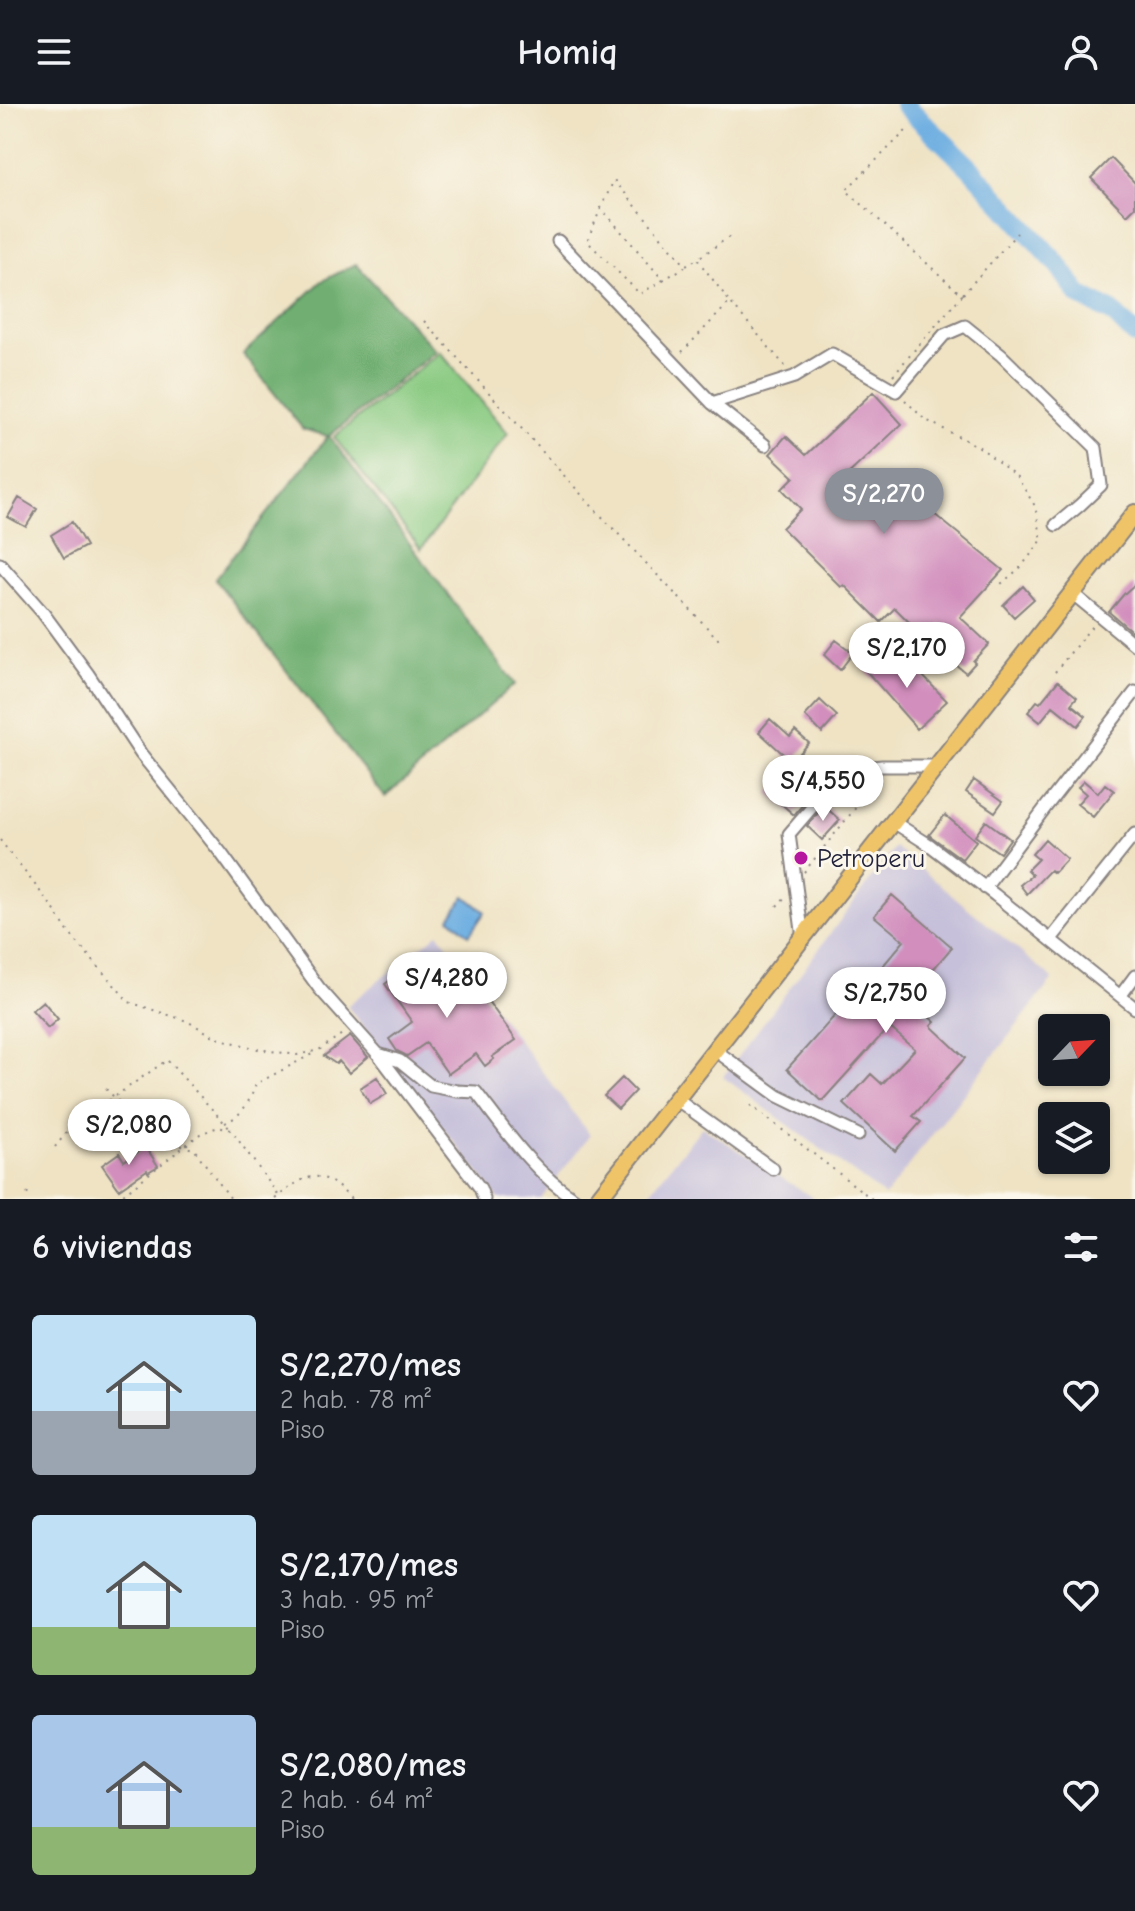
<!DOCTYPE html>
<html lang="es">
<head>
<meta charset="utf-8">
<style>
  :root { --surface:#171b24; --page:#242831; --text:#f1f3f6; --muted:#9ea1a6; --accent:#8c9099 }
  body { margin:0; font-family:"Comic Neue",sans-serif; background:var(--page); color:var(--text); height:100vh; display:flex; flex-direction:column; font-size:30px; white-space:nowrap }
  * { box-sizing:border-box; margin:0 }
  p { font-size:26px; color:var(--muted) }
  .icon { flex:none; width:44px; height:44px; fill:none; stroke:currentColor; stroke-width:2; stroke-linecap:round; stroke-linejoin:round }
  .map { position:relative; height:1095px; overflow:hidden }
  .side { display:flex; flex-direction:column; background:var(--surface); flex:1 }
  .side>* { flex:none }
  .needle { width:52px; rotate:65deg }
  .controls { position:absolute; left:1038px; top:910px; display:grid; gap:16px }
  .controls a { display:grid; place-items:center; width:72px; height:72px; border-radius:8px; background:var(--surface); box-shadow:0 2px 6px #0004; font-size:40px }
  .price { position:absolute; translate:-50% -68px; padding:0 18px; border-radius:28px; background:#fff; color:#222; font-size:26px; line-height:52px; filter:drop-shadow(0 2px 4px #0008) }
  .price::after { content:''; position:absolute; left:50%; top:48px; width:24px; height:18px; margin-left:-12px; background:inherit; clip-path:polygon(0 0,100% 0,50% 100%) }
  .price.active { background:var(--accent); color:#fff }
  ul { padding:0; list-style:none }
  li { display:flex; align-items:center; gap:24px; height:200px; padding:0 32px }
  li span { display:grid; place-items:center; flex:none; width:224px; height:160px; border-radius:8px; color:#555 }
  li>.icon { margin-inline-start:auto }
  span .icon { width:96px; height:96px; fill:#fffc; stroke-width:1 }
  li b { font-size:34px }
  h2 { display:flex; justify-content:space-between; align-items:center; height:96px; padding:0 32px; font-size:34px }
  header { display:flex; justify-content:space-between; align-items:center; height:104px; padding:0 32px; background:var(--surface); font-size:36px; font-weight:700 }
  .map>svg:first-child { display:block }
  .industrial { fill:#c6c0da }
  .green { fill:#8bcb83; stroke:#56765f; stroke-width:2 }
  .forest { fill:#70af71; stroke:#496856; stroke-width:2 }
  .water { fill:#6daee1; stroke:#48688e; stroke-width:2 }
  .lines { fill:none; stroke-linecap:round; stroke-linejoin:round }
  .river { stroke:#6daee1; stroke-width:20 }
  .building { fill:#d28ebd }
  .minor-casing { stroke:#888280; stroke-width:15 }
  .highway-casing { stroke:#888280; stroke-width:20 }
  .path { stroke:#888280; stroke-width:2; stroke-dasharray:2 6; stroke-linecap:butt }
  .minor { stroke:#fff; stroke-width:11 }
  .highway { stroke:#efc469; stroke-width:16 }
  .poi-dot { fill:#b5179e; stroke:#fbf7ec; stroke-width:3 }
  .labels { text-anchor:middle; stroke-width:6; stroke-linejoin:round; paint-order:stroke }
  .poi-label { font-size:26px; fill:#22223b; stroke:#fbf7ec; text-anchor:start }
</style>
</head>
<body>
<header><svg class="icon" aria-label="menu" viewBox="0 0 24 24"><path d="M4 6h16M4 12h16M4 18h16"/></svg>Homiq<svg class="icon" aria-label="person" viewBox="0 0 24 24"><circle cx="12" cy="8" r="4"/><path d="M4 21q1-7 8-7t8 7"/></svg></header>
<div class="map">
<svg width="1135" height="1095" viewBox="0 0 1135 1095">
  <rect width="100%" height="100%" fill="#fbf7ec"/>
  <filter id="ink" filterUnits="userSpaceOnUse"><feTurbulence type="fractalNoise" baseFrequency=".0125" numOctaves="2"/><feDisplacementMap in="SourceGraphic" scale="16" xChannelSelector="R" yChannelSelector="G"/><feConvolveMatrix kernelMatrix="1 2 1 2 8 2 1 2 1" color-interpolation-filters="sRGB"/></filter>
  <filter id="wash" filterUnits="userSpaceOnUse"><feTurbulence type="fractalNoise" baseFrequency=".006" numOctaves="4" result="noise"/><feDisplacementMap in="SourceGraphic" scale="32" xChannelSelector="R" yChannelSelector="G"/><feGaussianBlur stdDeviation="1.8" result="paint"/><feColorMatrix in="noise" values="0 0 0 0 0 0 0 0 0 0 0 0 0 0 0 0 0 1.4 0 .05"/><feComposite in="paint" operator="in"/></filter>
  <g filter="url(#wash)">
    <rect width="100%" height="100%" fill="#efe3c4"/>
    <path class="industrial" d="M895 743 1053 875 885 1092 723 973Z
      M438 829 590 1031 541 1095H499L347 902Z
      M702 1023 815 1095H648L646 1093Z"/>
    <path class="green" d="M440 248 508 329 421 445 334 333Z"/>
    <path class="forest" d="M356 160 436 247 329 332 515 580 385 693 215 475 328 332 303 325 243 250 322 177Z"/>
    <path class="water" d="M465 792 485 808 469 831 450 814Z"/>
    <g class="lines">
      <path class="river" d="M904 0 970 64 1059 162 1079 191 1112 208 1135 231"/>
    </g>
    <g id="blocks">
      <path class="building" d="M1111 54 1135 79V103L1127 111 1091 74Z
        M873 288 902 320 830 387 857 414 893 378 923 410 928 405 1003 466 960 513 989 540 973 557 975 559 966 569 951 557 963 541 941 520 926 535 895 504 881 518 844 481 841 483 782 424 801 405 782 385 794 373 770 350 786 332 806 351Z
        M19 394 37 405 26 423 8 413Z
        M72 418 86 442 64 454 51 431Z
        M1135 480V530L1109 508 1124 490Z
        M1023 482 1034 495 1014 513 1003 501Z
        M836 536 853 549 840 566 824 551Z
        M900 551 918 570 920 569 947 597 917 625 861 561 871 552 883 567Z
        M1058 577 1077 593 1071 600 1086 612 1078 622 1053 602 1040 618 1028 608 1037 597 1040 599Z
        M820 596 837 612 822 629 805 612Z
        M770 615 790 633 795 627 809 639 792 658 759 628Z
        M786 669 811 691 794 711 769 689Z
        M974 676 1003 697 995 708 966 688Z
        M1084 677 1098 689 1105 680 1114 687 1093 713 1077 700 1086 690 1078 683Z
        M824 702 840 716 822 736 807 722Z
        M945 711 976 737 962 755 929 731Z
        M986 717 1010 735 1000 749 975 732Z
        M1045 735 1067 755 1054 769 1050 766 1027 790 1020 781 1032 771 1027 766 1038 755 1032 750Z
        M892 791 952 843 908 895 935 918 931 922 965 954 913 1012 921 1018 895 1047 844 1000 871 970 882 980 915 945 889 923 822 997 787 965 874 868 876 870 904 837 874 812Z
        M420 855 447 893 472 875 516 936 492 953 494 955 485 962 476 950 448 970 426 939 407 952 397 947 389 935 412 918 385 880Z
        M43 897 58 915 48 924 32 906Z
        M350 932 368 953 349 969 339 957 336 960 324 952Z
        M377 973 387 990 370 1000 360 984Z
        M622 974 635 987 618 1005 604 992Z
        M146 1043 158 1062 148 1068 147 1066 119 1085 102 1061 119 1049 124 1057Z"/>
    </g>
  </g>
  <g filter="url(#ink)">
    <use href="#blocks" fill-opacity="0" stroke="#888280" stroke-width="2"/>
    <g class="lines">
      <g class="minor-casing">
        <path id="minor" d="M558 137 712 299 765 341
          M712 299 794 273 832 250 896 287 944 231 965 222 1001 251 1096 344 1101 381 1080 401 1056 421
          M0 460 43 509 88 570 141 650 221 749 319 884 378 950 480 1084 484 1095
          M1072 489 1135 541
          M892 717 931 742 995 791 1135 904
          M985 784 1045 704 1135 588
          M803 834 789 730 844 666 882 662H936
          M1051 835 1135 730
          M1121 891 1135 872
          M715 946 778 992 858 1031
          M378 950 400 957 431 982 457 987 476 988C506 1027 533 1068 575 1095
          M676 995 773 1065"/>
      </g>
      <g class="highway-casing">
        <path id="highway" d="M598 1095 1135 409"/>
      </g>
      <path class="path" d="M601 104 587 137 640 190 663 176 601 104 614 76 686 162 697 155
        M729 133 697 155 730 198
        M663 176 685 163
        M963 190 1017 129
        M424 217 589 399 719 536
        M682 248 730 198 785 262
        M893 271 962 191 846 86 910 23
        M905 296 924 315 981 344 1017 373 1035 402 1042 436 1021 463 1001 480
        M1055 568 1092 522
        M0 736 53 804 69 829 129 898 187 917 217 934 258 945 297 951 319 946 345 928
        M804 768 874 681
        M777 802 786 792
        M106 985 150 1029 169 1039 194 1045 231 1095
        M750 1001 872 1095
        M225 1019C242 1012 250 997 256 980L314 949
        M55 1043 71 1023 167 956 231 1026
        M27 1089 31 1095
        M117 1095 200 1030 218 1023 231 1026 279 1092
        M275 1095C307 1069 320 1062 351 1095"/>
      <use href="#minor" class="minor"/>
      <use href="#highway" class="highway"/>
    </g>
  </g>
  <circle class="poi-dot" cx="801" cy="754" r="8"/>
  <g class="labels">
    <g class="poi-label">
      <text x="817" y="763">Petroperu</text>
    </g>
  </g>
</svg>
<div class="controls">
<a><svg class="needle" viewBox="-14 -14 28 28"><path d="M0-13l5 13h-10z" fill="#e53935"/><path d="M0 13l5-13h-10z" fill="#9ea1a6"/></svg></a>
<a><svg class="icon" aria-label="layers" viewBox="0 0 24 24"><path d="M12 4l9 5-9 5-9-5zM3 14l9 5 9-5"/></svg></a>
</div>
<b class="price active" style="left:884px;top:432px">S/2,270</b>
<b class="price" style="left:907px;top:586px">S/2,170</b>
<b class="price" style="left:823px;top:719px">S/4,550</b>
<b class="price" style="left:447px;top:916px">S/4,280</b>
<b class="price" style="left:886px;top:931px">S/2,750</b>
<b class="price" style="left:129px;top:1063px">S/2,080</b>
</div>
<section class="side">
<h2>6 viviendas<svg class="icon" aria-label="filters" viewBox="0 0 24 24"><path d="M4 7h16M4 17h16"/><circle cx="9" cy="7" r="2"/><circle cx="15" cy="17" r="2"/></svg></h2>
<ul>
<li><span style="background:linear-gradient(#bfe0f5 60%,#9aa5b1 0)"><svg class="icon" aria-label="home" viewBox="0 0 24 24"><path d="M3 11l9-7 9 7M6 9v11h12V9"/></svg></span><div><b>S/2,270/mes</b><p>2 hab. · 78 m²</p><p>Piso</p></div><svg class="icon" aria-label="heart" viewBox="0 0 24 24"><path d="M12 20l-8-8c-3-5 5-10 8-4 3-6 11-1 8 4z"/></svg></li>
<li><span style="background:linear-gradient(#bfe0f5 70%,#8fb573 0)"><svg class="icon" aria-label="home" viewBox="0 0 24 24"><path d="M3 11l9-7 9 7M6 9v11h12V9"/></svg></span><div><b>S/2,170/mes</b><p>3 hab. · 95 m²</p><p>Piso</p></div><svg class="icon" aria-label="heart" viewBox="0 0 24 24"><path d="M12 20l-8-8c-3-5 5-10 8-4 3-6 11-1 8 4z"/></svg></li>
<li><span style="background:linear-gradient(#a9c7e8 70%,#8fb573 0)"><svg class="icon" aria-label="home" viewBox="0 0 24 24"><path d="M3 11l9-7 9 7M6 9v11h12V9"/></svg></span><div><b>S/2,080/mes</b><p>2 hab. · 64 m²</p><p>Piso</p></div><svg class="icon" aria-label="heart" viewBox="0 0 24 24"><path d="M12 20l-8-8c-3-5 5-10 8-4 3-6 11-1 8 4z"/></svg></li>
</ul>
</section>
</body>
</html>
